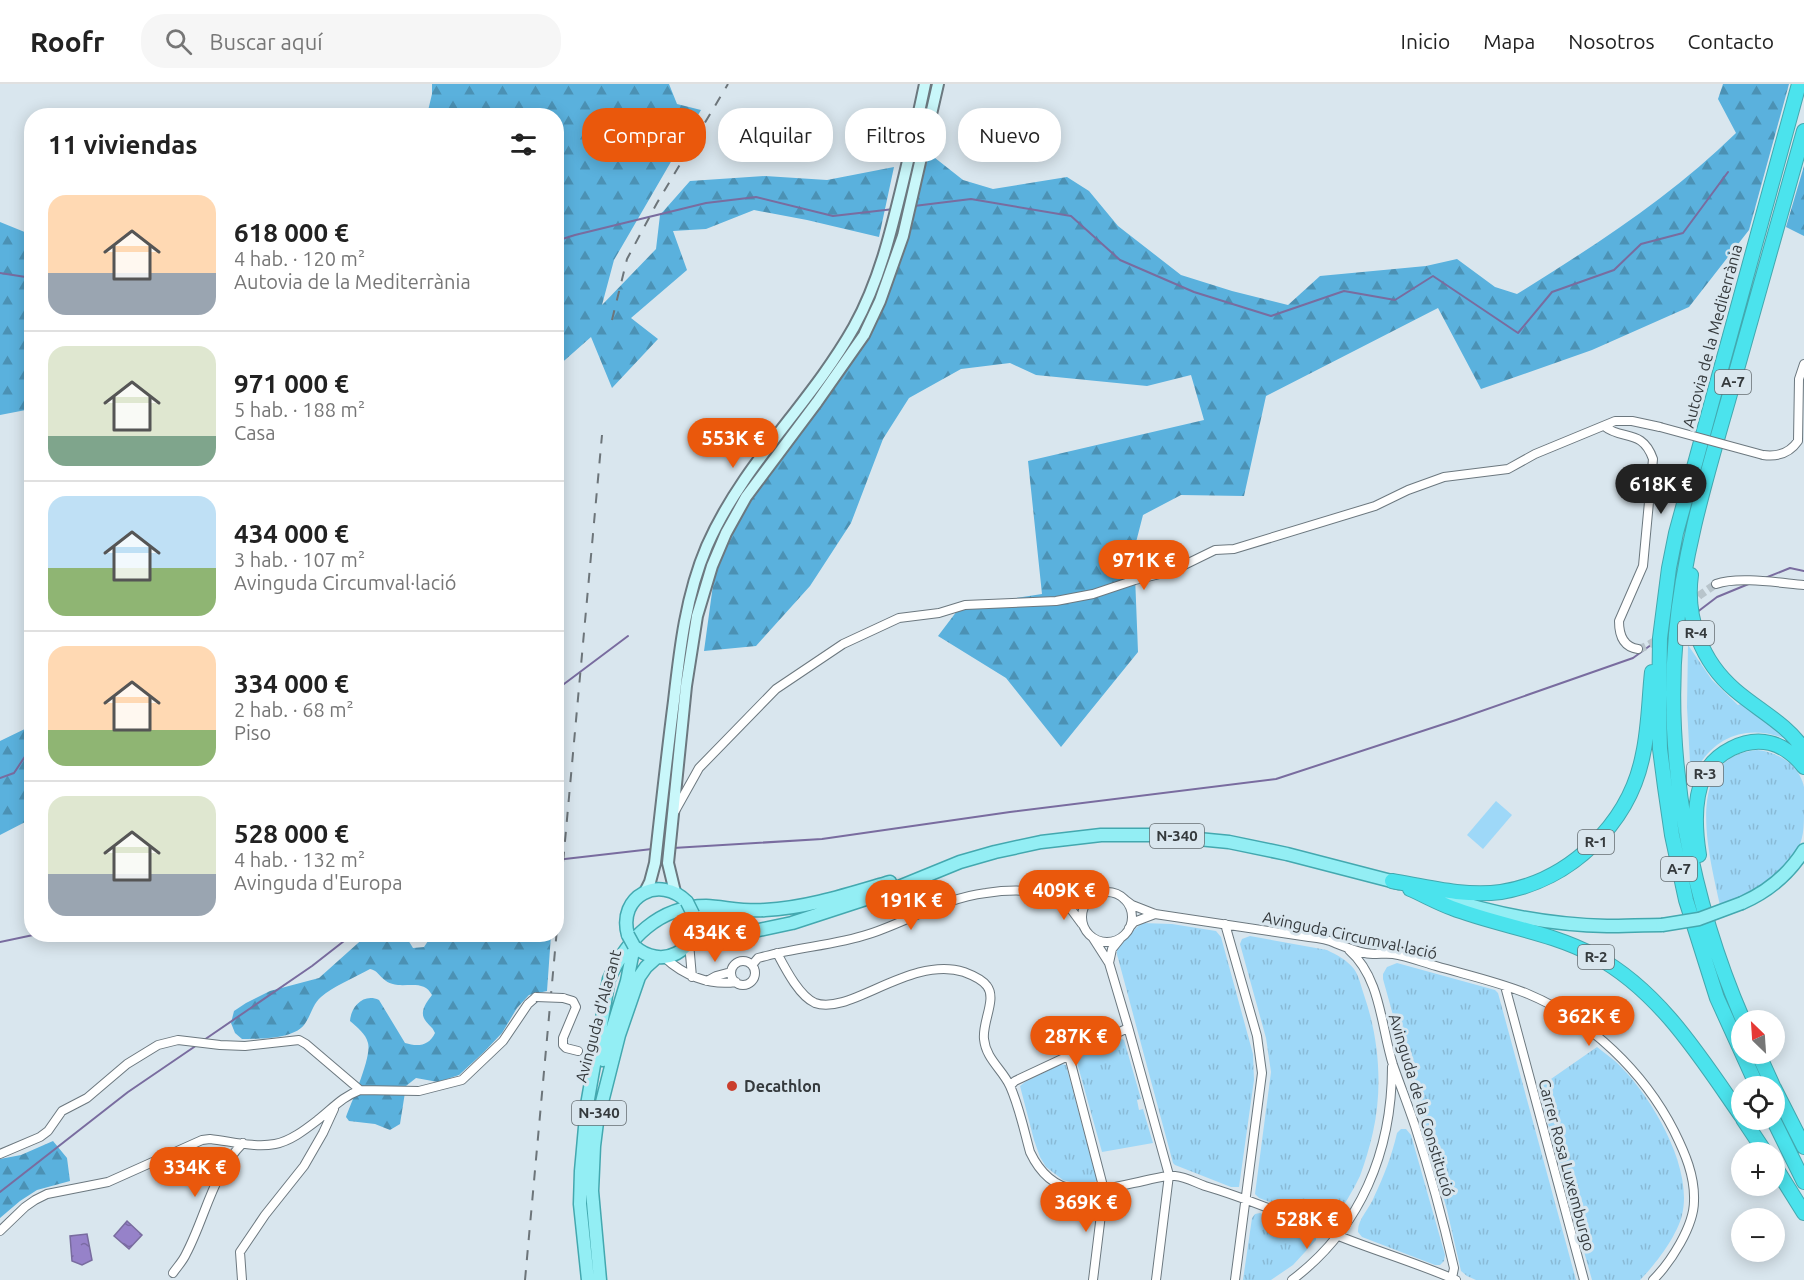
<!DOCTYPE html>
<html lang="es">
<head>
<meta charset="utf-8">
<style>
  :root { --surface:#fff; --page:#f6f6f6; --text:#222; --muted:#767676; --line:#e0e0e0; --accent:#ea580c }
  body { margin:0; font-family:Ubuntu,sans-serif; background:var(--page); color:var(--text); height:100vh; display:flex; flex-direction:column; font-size:22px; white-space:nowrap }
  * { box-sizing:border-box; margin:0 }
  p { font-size:20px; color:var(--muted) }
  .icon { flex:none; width:33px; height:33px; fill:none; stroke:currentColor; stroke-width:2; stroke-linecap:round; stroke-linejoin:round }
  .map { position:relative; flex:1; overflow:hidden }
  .side { position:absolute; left:24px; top:24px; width:540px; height:834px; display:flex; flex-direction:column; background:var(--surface); border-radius:24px; box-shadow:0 3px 15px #0003 }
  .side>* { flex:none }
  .top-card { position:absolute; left:582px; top:24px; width:570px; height:54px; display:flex; gap:12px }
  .needle { width:39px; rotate:335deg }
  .buttons { position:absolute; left:1731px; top:926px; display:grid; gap:12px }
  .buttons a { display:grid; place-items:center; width:54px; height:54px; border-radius:50%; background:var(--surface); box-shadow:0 3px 15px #0003; font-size:30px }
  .price { position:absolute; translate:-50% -51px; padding:0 14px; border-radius:21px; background:var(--accent); color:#fff; font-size:20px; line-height:39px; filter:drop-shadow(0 2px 3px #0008) }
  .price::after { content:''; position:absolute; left:50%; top:36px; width:18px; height:14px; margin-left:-9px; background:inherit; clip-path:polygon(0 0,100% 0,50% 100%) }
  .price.current { background:#222; color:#fff }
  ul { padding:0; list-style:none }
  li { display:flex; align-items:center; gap:18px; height:150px; padding:0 24px }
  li+li { border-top:2px solid var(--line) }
  li span { display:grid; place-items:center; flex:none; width:168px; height:120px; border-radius:18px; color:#555 }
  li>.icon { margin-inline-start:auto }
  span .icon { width:72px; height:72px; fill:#fffc; stroke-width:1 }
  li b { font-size:26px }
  h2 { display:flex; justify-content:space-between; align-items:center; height:72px; padding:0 24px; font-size:26px }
  .chip { padding:0 21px; border-radius:24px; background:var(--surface); box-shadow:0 3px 15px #0003; font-size:21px; line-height:54px }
  .chip.current { background:var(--accent); color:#fff }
  header { display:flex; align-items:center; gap:36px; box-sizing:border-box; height:84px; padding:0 30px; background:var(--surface); border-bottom:2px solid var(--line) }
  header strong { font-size:28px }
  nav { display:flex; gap:33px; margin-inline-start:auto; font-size:21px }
  .search { width:420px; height:54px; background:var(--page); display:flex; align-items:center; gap:15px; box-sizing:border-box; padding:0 21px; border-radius:24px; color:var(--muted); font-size:22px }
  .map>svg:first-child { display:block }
  .grass { fill:url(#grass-tufts) }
  .forest { fill:url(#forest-firs) }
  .garden { fill:#9ed8f8 }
  .water { fill:url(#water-ripples); stroke:#796c9f; stroke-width:1.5 }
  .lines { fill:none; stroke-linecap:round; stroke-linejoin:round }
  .stream { stroke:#796c9f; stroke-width:2 }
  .minor-tunnel { stroke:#b8c4cb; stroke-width:8; stroke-dasharray:8 4; stroke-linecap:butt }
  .minor-casing { stroke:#6c787f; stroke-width:10 }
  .secondary-casing { stroke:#6c787f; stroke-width:14 }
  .primary-casing { stroke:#43a8af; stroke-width:15 }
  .motorway-casing { stroke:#43a8af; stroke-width:16 }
  .minor { stroke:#fff; stroke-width:8 }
  .secondary { stroke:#c9f7fa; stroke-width:10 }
  .primary { stroke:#93eef4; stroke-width:12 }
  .motorway { stroke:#4be3ed; stroke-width:14 }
  .rail { stroke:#6d757a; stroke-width:2; stroke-dasharray:10 10; stroke-linecap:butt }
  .minor-bridge-casing { stroke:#6c787f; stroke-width:10; stroke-linecap:butt }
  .primary-bridge-casing { stroke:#43a8af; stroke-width:15; stroke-linecap:butt }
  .minor-bridge { stroke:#fff; stroke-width:8 }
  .primary-bridge { stroke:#93eef4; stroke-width:12 }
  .poi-dot { fill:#ca3e2d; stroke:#d9e6ee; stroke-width:2 }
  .labels { text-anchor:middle; stroke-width:6; stroke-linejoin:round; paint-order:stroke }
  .shield { fill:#d9e6ee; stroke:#666e72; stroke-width:1.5 }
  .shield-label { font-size:15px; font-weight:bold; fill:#353a3d }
  .street-label { font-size:16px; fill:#353a3d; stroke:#d9e6ee }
  .poi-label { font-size:16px; font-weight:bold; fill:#353a3d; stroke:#d9e6ee; text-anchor:start }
</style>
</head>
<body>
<header>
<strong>Roofr</strong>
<div class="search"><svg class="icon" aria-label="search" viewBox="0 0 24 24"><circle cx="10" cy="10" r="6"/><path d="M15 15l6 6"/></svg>Buscar aquí</div>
<nav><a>Inicio</a><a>Mapa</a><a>Nosotros</a><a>Contacto</a></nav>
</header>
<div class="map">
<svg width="1804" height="1196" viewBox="0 0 1804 1196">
  <defs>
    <pattern id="grass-tufts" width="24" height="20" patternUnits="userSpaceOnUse" patternTransform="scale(1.5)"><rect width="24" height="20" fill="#9ed8f8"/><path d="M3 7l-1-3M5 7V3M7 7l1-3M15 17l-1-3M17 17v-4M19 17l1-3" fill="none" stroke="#89bad6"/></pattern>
    <pattern id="forest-firs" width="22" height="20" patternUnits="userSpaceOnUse" patternTransform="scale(1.5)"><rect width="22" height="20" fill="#5ab1dd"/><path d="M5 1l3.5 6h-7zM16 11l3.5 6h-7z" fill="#4b91b4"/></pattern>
    <pattern id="water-ripples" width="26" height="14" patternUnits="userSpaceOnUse" patternTransform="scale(1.5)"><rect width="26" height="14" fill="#9682c9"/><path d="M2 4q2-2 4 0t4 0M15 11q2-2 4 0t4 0" fill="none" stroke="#7b6ba4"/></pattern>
  </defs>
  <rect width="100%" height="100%" fill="#d9e6ee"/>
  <path class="grass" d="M1688 561 1712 596 1738 621 1743 619 1771 640 1786 655C1744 638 1708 655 1691 697L1687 623Z
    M1757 666C1778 668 1799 680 1804 703 1804 710 1804 719 1804 726 1804 743 1804 756 1795 770 1778 797 1748 811 1720 821 1710 774 1681 673 1757 666Z
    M1142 839 1172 840 1216 847 1221 853 1253 970 1254 996 1239 1103H1231L1175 1081 1173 1079 1118 874C1117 871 1116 867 1118 864 1119 860 1139 841 1142 839Z
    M1250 852 1327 866C1337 871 1347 876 1354 885 1359 892 1361 902 1364 911 1379 954 1383 1003 1373 1048 1370 1062 1365 1078 1360 1092 1353 1107 1343 1122 1335 1136L1329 1139 1259 1114 1255 1110 1271 988 1266 954 1240 860 1242 855Z
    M1397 879 1495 906 1498 909 1576 1196H1476L1467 1192 1461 1187 1447 1126 1383 895V890L1387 883Z
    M1118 953 1124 956 1141 1015 1137 1016 1139 1026 1143 1025 1153 1059 1102 1068 1076 975 1082 970Z
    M1597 963C1603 968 1609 972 1615 977 1650 1009 1694 1083 1682 1131 1677 1152 1655 1181 1640 1196H1592L1538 1004Z
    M1061 980 1066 981 1097 1096 1094 1099 1071 1098 1063 1096 1046 1083 1040 1073 1034 1056 1020 1002 1025 998Z
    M1401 1045H1406L1411 1051 1445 1171 1444 1177 1440 1181H1435L1362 1153 1358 1148C1357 1136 1370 1124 1374 1113 1384 1092 1392 1071 1397 1049Z
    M1260 1129 1313 1149 1316 1152V1156L1293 1181 1271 1196H1243L1252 1134 1255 1130Z"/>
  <path class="forest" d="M432 0H669L677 20 701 26 614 176 602 221 656 165 660 131 690 97 765 92 827 96 894 83 879 153 807 136 754 126 706 145 673 147 687 186 631 234 658 255 612 304 591 253 557 283 556 32 427 31 432 10Z
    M1723 0H1789L1749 146 1689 223 1592 266 1481 305 1438 224 1266 312 1244 412 1181 411 1143 431 1134 466 1138 568 1061 663 1006 594 938 552 960 523 1042 510 1028 377 1204 336 1191 291 1147 302 1036 291 1010 279 961 285 909 314 883 355 851 439 810 502 756 562 704 567 718 464 756 399 866 247 930 70 963 96 993 105 1067 93 1089 107 1118 142 1181 191 1232 207 1288 221 1320 192 1426 182 1457 175 1495 203 1517 210C1594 162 1671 113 1736 49L1718 15Z
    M1804 82V152L1786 143Z
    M0 138 32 151 31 325 0 331Z
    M31 642V735L0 751V657Z
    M367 851H405L413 864 424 863 432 851H551L547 907 529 911 517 924 502 949 484 968 459 991 438 998 416 994 406 1002 400 1040 390 1046 375 1040 349 1037 346 1033C351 1019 372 973 368 959 366 950 357 943 350 937 351 922 364 909 379 916L405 959C418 963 429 962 435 949 432 942 429 942 425 936 419 927 427 918 432 911 425 897 411 902 398 901 380 899 381 887 370 885 356 893 332 903 321 913 312 921 311 932 304 941 293 955 259 955 242 955L235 949 231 939 234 927 246 919 270 907 319 894Z
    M53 1057 67 1074 70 1097 37 1106 20 1117 0 1134V1075L21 1071Z"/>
  <path class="garden" d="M1496 717 1512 731 1483 765 1467 751Z"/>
  <path class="water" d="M127 1137 142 1151 129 1165 114 1152Z
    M87 1150 92 1176 82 1181 72 1177 70 1152Z"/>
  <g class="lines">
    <path class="stream" d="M914 122 971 115 1071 132 1120 176 1194 208 1271 232 1344 207 1395 216 1433 192 1518 249 1552 208 1614 186 1641 160 1683 149 1728 88
      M556 157 575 151 706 119 756 113 833 132 894 125
      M0 189 32 194
      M1765 494 1790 484 1804 487
      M1696 529 1717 513 1751 499
      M556 606 628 552
      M0 694 14 689 32 662
      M673 764 822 755 1010 728 1276 695 1456 636 1633 574 1655 558
      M556 776 652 765
      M0 858 38 850
      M204 956 312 882 353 850
      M0 1108 128 1008 197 961"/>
    <path class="minor-tunnel" d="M1690 521 1700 511 1716 500
      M1638 565C1653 561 1666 549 1676 537"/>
    <g class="minor-casing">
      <path id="minor" d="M1604 342C1622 357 1642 344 1653 375L1643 482 1619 537C1619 551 1623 563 1638 565
        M1763 371C1777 373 1789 370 1798 357L1799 295 1804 280
        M1716 500C1738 492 1780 499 1804 501
        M675 727 699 684 776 605 843 560 899 534 939 529 965 521 1056 517 1093 510 1135 496 1172 487 1215 466 1234 465 1375 422 1408 406 1444 393 1508 385 1535 370 1615 337H1632L1660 343
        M1082 833a25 25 0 1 1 50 0a25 25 0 1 1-50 0Z
        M1124 815 1132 821 1155 830 1309 853C1318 854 1327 855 1335 859 1345 863 1355 867 1365 869 1374 871 1384 869 1393 870 1407 872 1422 878 1436 882 1467 891 1499 898 1528 910 1590 936 1644 988 1674 1047 1685 1069 1695 1092 1694 1117 1694 1142 1671 1178 1653 1196
        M1065 817 1082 840
        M1225 840 1257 952 1262 989 1235 1196
        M1129 844 1134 838 1155 830
        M1093 854 1109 879 1112 865 1120 855
        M689 859 692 893
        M1349 866C1381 894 1381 943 1393 981 1400 1001 1408 1021 1415 1042 1430 1088 1443 1136 1454 1184L1452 1194
        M777 869C785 884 799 912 815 919 850 932 910 871 964 888 972 891 982 895 987 902 997 915 982 938 984 955 986 975 1002 985 1010 1002 1019 1022 1024 1046 1030 1068 1055 1121 1097 1107 1143 1097 1153 1095 1164 1091 1175 1092 1186 1093 1194 1098 1205 1102 1250 1115 1292 1134 1336 1151 1376 1167 1417 1179 1456 1196
        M664 873C683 891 709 902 736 898
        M731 889a12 12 0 1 1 24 0a12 12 0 1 1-24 0Z
        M1109 879 1128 943 1169 1091 1156 1196
        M752 881 758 874 766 872C800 863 836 861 869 850 909 837 944 814 986 809 999 807 1013 806 1027 807 1050 810 1072 825 1093 813
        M707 897 716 892 731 888
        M1505 902 1584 1196
        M563 914 573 917 576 923 563 954V961L566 964 578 967
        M1069 972 1104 1106 1093 1196
        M1010 1002 1015 997 1128 944
        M0 1070 40 1053 48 1047 62 1027 87 1014 127 980 158 961 178 956 220 961 245 962 299 956 306 960 360 1006 419 1007 462 996 503 957 528 920 536 913
        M0 1147 25 1123 35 1116 47 1110 108 1098 202 1056 210 1055C230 1057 254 1064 275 1060 291 1057 306 1045 319 1035 334 1023 342 1013 360 1006
        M173 1189C177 1183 183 1177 186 1170 206 1132 212 1090 243 1059
        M242 1196 240 1168 265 1131 304 1082 323 1049 334 1025
        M1292 1196C1361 1144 1392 1067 1392 983"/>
    </g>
    <g class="secondary-casing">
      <path id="secondary" d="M645 808 650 798 655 779C661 725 667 671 674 617 680 564 686 511 707 462 744 378 810 321 854 243 879 198 891 148 903 98 911 65 918 33 925 0
        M675 808 668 779 686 602 697 532 712 482 726 449 746 413 817 318 864 251 880 217 903 152 938 0"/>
    </g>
    <g class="primary-casing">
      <path id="primary" d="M1436 811C1490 829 1550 841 1607 842 1625 842 1644 841 1662 841
        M1742 819C1767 808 1789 790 1804 766
        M694 835 724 849
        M628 851C617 812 660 790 687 818
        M690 857 726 849 759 846 792 839 884 809 960 778 995 768 1041 758 1101 751H1157L1229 758 1287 770 1399 799
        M634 862C661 887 701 867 693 830
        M603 976 627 897 634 862
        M588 1196 580 1120 581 1087 587 1021 609 895C627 855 659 822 706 822 725 823 745 828 765 826 807 824 849 810 890 798
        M600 1196 592 1107 594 1062 597 1038 619 951 639 893 646 883 656 874"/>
    </g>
    <g class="motorway-casing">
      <path id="motorway" d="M1691 491C1685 534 1702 578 1735 606 1758 626 1787 640 1804 666
        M1699 771C1695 746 1693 716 1704 692 1714 669 1745 653 1770 659 1783 662 1796 672 1804 683
        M1392 797C1427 803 1465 813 1501 808 1570 797 1630 739 1643 670 1649 643 1649 615 1652 588
        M1410 805C1424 811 1438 819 1452 824 1499 842 1551 848 1595 872 1660 907 1701 974 1742 1033
        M1743 936C1692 818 1664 679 1676 550 1683 470 1706 394 1728 317 1753 227 1779 137 1804 47
        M1758 969 1773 1002
        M1757 1002 1717 914 1686 816 1672 751 1665 703 1660 665 1659 626 1660 554 1669 484 1676 449 1799 0
        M1774 1004 1804 1063
        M1743 1035 1765 1068
        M1773 1035 1804 1098
        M1774 1081 1804 1129"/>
    </g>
    <use href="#minor" class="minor"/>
    <use href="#secondary" class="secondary"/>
    <use href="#primary" class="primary"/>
    <use href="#motorway" class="motorway"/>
    <path class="rail" d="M612 236 627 175 657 119 728 0
      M525 1196 602 351"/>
    <g class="minor-bridge-casing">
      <path id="minor-bridge" d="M1660 343 1763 371
        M536 913 563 914"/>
    </g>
    <g class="primary-bridge-casing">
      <path id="primary-bridge" d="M687 818 693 830
        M1662 841 1699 835 1742 819
        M628 851 634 862"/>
    </g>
    <use href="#minor-bridge" class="minor-bridge"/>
    <use href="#primary-bridge" class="primary-bridge"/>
  </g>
  <circle class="poi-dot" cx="732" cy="1002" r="6"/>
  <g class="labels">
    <g class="shield">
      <rect x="1715" y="286" width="36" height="24" rx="4.5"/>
      <rect x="1678" y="537" width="36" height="24" rx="4.5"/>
      <rect x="1687" y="678" width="36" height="24" rx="4.5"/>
      <rect x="1150" y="740" width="54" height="24" rx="4.5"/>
      <rect x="1578" y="746" width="36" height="24" rx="4.5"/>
      <rect x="1661" y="773" width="36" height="24" rx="4.5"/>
      <rect x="1578" y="861" width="36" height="24" rx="4.5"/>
      <rect x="572" y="1017" width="54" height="24" rx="4.5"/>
    </g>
    <g class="shield-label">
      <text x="1733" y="303">A-7</text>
      <text x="1696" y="554">R-4</text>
      <text x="1705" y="695">R-3</text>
      <text x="1177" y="757">N-340</text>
      <text x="1596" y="763">R-1</text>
      <text x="1679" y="790">A-7</text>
      <text x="1596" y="878">R-2</text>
      <text x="599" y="1034">N-340</text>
    </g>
    <g class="street-label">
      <text transform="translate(1712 252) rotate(-75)" y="6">Autovia de la Mediterrània</text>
      <text transform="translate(1350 851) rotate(12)" y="6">Avinguda Circumval·lació</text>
      <text transform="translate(598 932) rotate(-75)" y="6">Avinguda d'Alacant</text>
      <text transform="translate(1422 1021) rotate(73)" y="6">Avinguda de la Constitució</text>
      <text transform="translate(1567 1081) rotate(75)" y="6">Carrer Rosa Luxemburgo</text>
    </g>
    <g class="poi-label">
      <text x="744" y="1008">Decathlon</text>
    </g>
  </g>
</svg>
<div class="buttons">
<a><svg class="needle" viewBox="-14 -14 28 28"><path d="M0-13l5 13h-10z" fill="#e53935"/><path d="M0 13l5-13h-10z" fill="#767676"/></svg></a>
<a><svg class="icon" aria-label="locate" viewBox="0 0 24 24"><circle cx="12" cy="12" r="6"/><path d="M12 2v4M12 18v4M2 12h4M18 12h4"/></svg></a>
<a>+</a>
<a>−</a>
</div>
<b class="price" style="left:733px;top:385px">553K €</b>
<b class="price current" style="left:1661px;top:431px">618K €</b>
<b class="price" style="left:1144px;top:507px">971K €</b>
<b class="price" style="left:1064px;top:837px">409K €</b>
<b class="price" style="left:911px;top:847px">191K €</b>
<b class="price" style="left:715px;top:879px">434K €</b>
<b class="price" style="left:1589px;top:963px">362K €</b>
<b class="price" style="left:1076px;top:983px">287K €</b>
<b class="price" style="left:195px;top:1114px">334K €</b>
<b class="price" style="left:1086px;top:1149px">369K €</b>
<b class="price" style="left:1307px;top:1166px">528K €</b>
<div class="top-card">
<a class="chip current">Comprar</a>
<a class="chip">Alquilar</a>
<a class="chip">Filtros</a>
<a class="chip">Nuevo</a>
</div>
<section class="side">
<h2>11 viviendas<svg class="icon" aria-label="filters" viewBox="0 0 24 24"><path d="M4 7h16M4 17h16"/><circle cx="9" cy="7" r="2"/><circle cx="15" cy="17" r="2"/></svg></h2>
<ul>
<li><span style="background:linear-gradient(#ffd9b3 65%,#9aa5b1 0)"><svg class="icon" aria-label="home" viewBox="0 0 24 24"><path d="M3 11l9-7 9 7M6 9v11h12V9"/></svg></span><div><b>618 000 €</b><p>4 hab. · 120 m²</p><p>Autovia de la Mediterrània</p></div></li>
<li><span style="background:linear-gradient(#dfe7d0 75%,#7fa58c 0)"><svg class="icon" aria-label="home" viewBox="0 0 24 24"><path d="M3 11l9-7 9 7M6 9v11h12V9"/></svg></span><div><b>971 000 €</b><p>5 hab. · 188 m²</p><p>Casa</p></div></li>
<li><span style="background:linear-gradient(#bfe0f5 60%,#8fb573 0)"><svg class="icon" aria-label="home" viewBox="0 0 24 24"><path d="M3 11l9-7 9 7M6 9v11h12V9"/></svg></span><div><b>434 000 €</b><p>3 hab. · 107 m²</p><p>Avinguda Circumval·lació</p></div></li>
<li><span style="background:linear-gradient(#ffd9b3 70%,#8fb573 0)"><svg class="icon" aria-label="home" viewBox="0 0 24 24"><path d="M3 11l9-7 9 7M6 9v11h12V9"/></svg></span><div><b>334 000 €</b><p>2 hab. · 68 m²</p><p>Piso</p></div></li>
<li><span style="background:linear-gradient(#dfe7d0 65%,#9aa5b1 0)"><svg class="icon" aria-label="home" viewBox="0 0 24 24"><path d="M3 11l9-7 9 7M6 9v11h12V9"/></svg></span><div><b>528 000 €</b><p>4 hab. · 132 m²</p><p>Avinguda d'Europa</p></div></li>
</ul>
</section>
</div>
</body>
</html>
